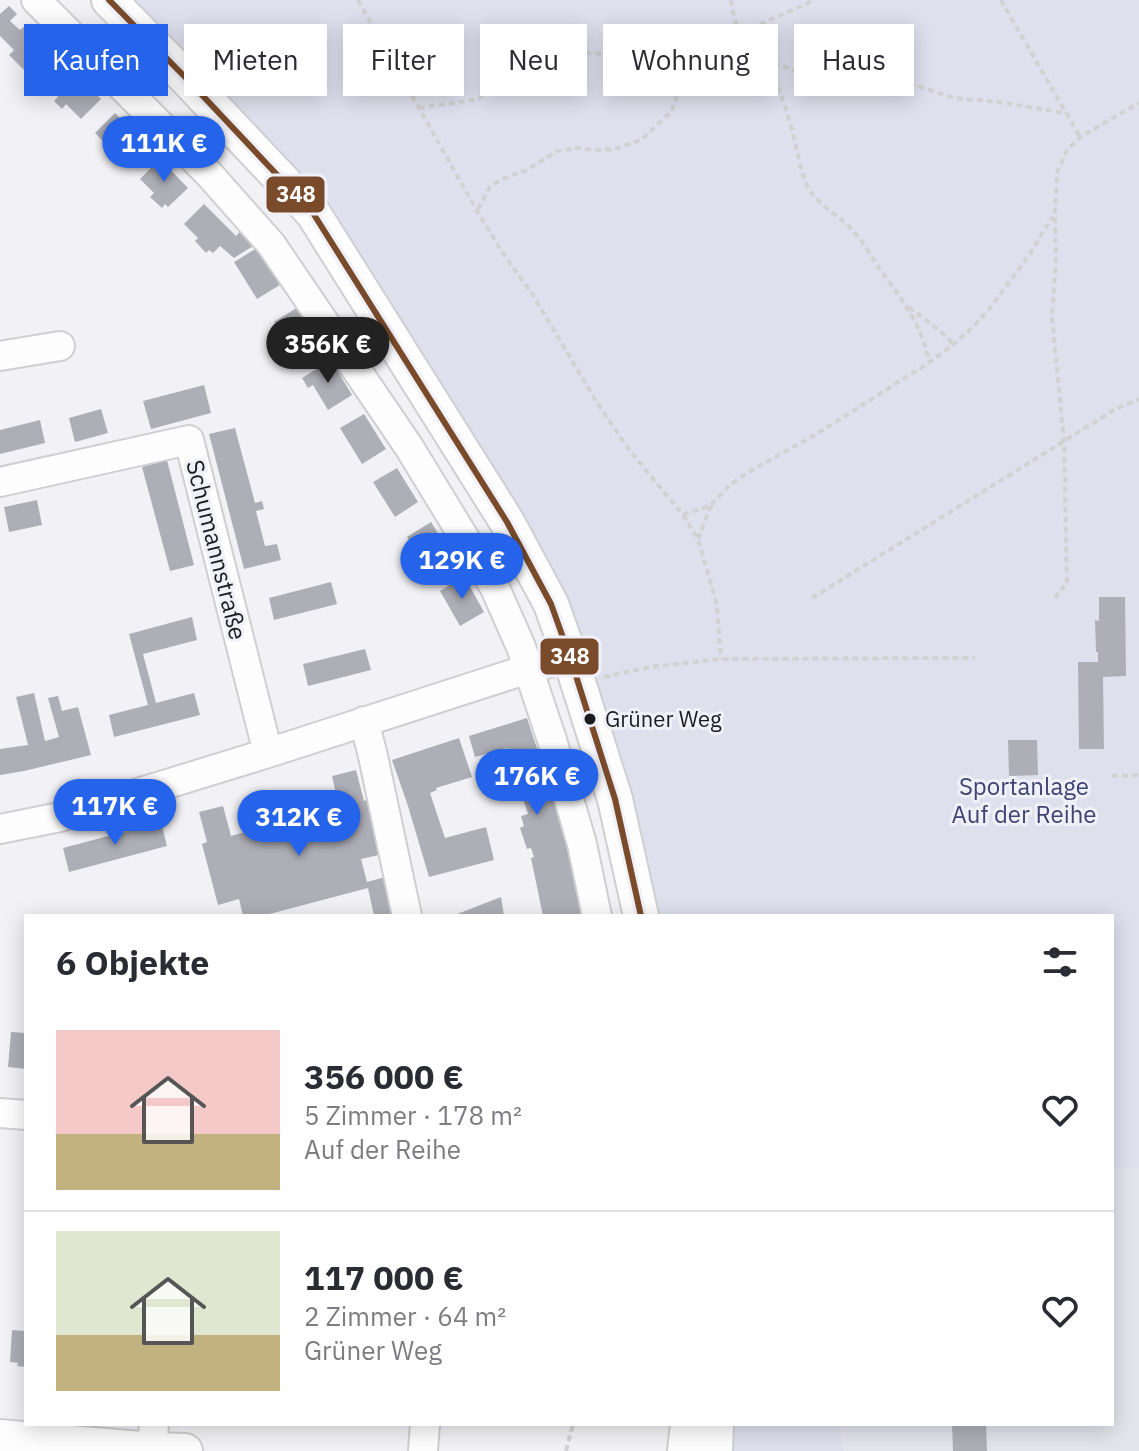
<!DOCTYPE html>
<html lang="de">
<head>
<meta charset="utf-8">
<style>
  :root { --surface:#fff; --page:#f7f7f7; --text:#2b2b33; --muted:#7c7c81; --line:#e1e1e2; --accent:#2563eb }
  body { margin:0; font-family:"IBM Plex Sans",sans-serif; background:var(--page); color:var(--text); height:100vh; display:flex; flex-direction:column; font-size:30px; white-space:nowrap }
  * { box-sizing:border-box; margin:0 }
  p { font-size:26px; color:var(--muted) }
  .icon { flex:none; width:44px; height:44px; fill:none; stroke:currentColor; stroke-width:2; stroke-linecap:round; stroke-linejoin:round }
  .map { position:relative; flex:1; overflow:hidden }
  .side { position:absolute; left:24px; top:914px; width:1090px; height:512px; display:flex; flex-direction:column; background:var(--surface); border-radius:0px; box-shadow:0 4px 20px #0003 }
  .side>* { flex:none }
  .banner { position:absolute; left:24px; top:24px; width:1092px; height:72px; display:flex; gap:16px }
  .price { position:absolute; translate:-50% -68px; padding:0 18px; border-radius:28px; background:var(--accent); color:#fff; font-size:26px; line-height:52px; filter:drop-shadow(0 2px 4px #0008) }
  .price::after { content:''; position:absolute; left:50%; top:48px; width:24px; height:18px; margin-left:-12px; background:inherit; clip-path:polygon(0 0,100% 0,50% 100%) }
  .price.active { background:#222; color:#fff }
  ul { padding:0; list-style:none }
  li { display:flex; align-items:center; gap:24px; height:200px; padding:0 32px }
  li+li { border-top:2px solid var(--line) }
  li span { display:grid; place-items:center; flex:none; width:224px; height:160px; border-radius:0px; color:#555 }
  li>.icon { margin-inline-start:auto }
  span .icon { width:96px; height:96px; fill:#fffc; stroke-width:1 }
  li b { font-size:34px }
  h2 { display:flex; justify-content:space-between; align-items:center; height:96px; padding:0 32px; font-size:34px }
  .pill { padding:0 28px; border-radius:0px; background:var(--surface); box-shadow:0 4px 20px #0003; font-size:28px; line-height:72px }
  .pill.active { background:var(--accent); color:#fff }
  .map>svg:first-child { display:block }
  .built { fill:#e3e4ec }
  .green { fill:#dee0ee }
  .building { fill:#aeaeb6 }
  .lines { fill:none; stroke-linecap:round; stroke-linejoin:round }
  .minor-casing { stroke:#cfcfd2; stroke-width:32 }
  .major-casing { stroke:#cfcfd2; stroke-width:38 }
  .path { stroke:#d2d2d2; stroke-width:4; stroke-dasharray:6 4; stroke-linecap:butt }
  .minor { stroke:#fdfdfe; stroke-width:28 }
  .major { stroke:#fdfdfe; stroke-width:34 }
  .bus-1-casing { stroke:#f0f1f8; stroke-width:12 }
  .bus-1 { stroke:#7a4b2a; stroke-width:6 }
  .bus-dot { fill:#1c1c1e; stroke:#f0f1f8; stroke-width:3 }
  .labels { text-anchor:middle; stroke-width:6; stroke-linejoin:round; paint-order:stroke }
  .bus-label { font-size:22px; fill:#1c1c1e; stroke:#f0f1f8; text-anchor:start }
  .street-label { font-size:24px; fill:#1c1c1e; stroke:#f0f1f8 }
  .park-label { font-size:24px; fill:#3e4372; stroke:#f0f1f8 }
  .line-badge { stroke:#f0f1f8; stroke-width:3 }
  .badge-label { font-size:22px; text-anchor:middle; font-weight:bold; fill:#fff }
</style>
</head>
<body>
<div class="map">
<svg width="1139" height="1451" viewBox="0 0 1139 1451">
  <rect width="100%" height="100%" fill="#f2f2f6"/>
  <path class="built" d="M1112 1168H1139V1451H844L840 1424H1112Z"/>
  <path class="green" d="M112 0H1139V1168H1112V916H646L596 719 365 285Z
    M719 1424H840L844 1451H718Z"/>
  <path class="building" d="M9 6 17 14 10 21 20 30 27 24 60 58 39 78 32 70 28 74 9 55 14 50 0 36V14Z
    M72 70 101 99 81 119 66 104 62 109 54 101 58 97 52 90Z
    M115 113 144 143 124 163 95 133Z
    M160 159 188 188 168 207 165 204 162 208 150 197 154 193 140 179Z
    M204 204 236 236 245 226 258 243 234 258 220 246 213 253 209 250 206 253 195 241 198 238 184 224Z
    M260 246 283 283 257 299 234 262Z
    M298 307 319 341 296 356 274 322Z
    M331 360 352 395 328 410 313 385 308 388 302 378Z
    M204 385 211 413 151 429 143 401Z
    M101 409 108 433 75 442 69 418Z
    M364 414 386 449 362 464 340 428Z
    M40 420 45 443 0 454V430Z
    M235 428 255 503 262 501 264 509 256 511 265 546 277 544 281 560 244 569 209 434Z
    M167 460 194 565 170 571 142 467Z
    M397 468 418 502 395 517 373 482Z
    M37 500 42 525 9 532 4 507Z
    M431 522 452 556 428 571 423 564 416 568 410 558 417 554 407 537Z
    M464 576 484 612 460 626 440 591Z
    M331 582 337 604 274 620 269 598Z
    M1099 597H1125L1126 676 1103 677 1104 749H1079L1078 662H1098V652H1096L1095 620 1099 621Z
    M192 617 197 640 143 654 156 703 194 693 200 715 114 737 109 715 148 705 129 634Z
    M365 649 371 670 308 686 303 664Z
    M34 693 45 741 59 737 48 698 58 696 62 711 78 707 91 755 24 771 0 775V749L28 745 16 697Z
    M527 718 569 846 581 916H543L531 858 534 857 531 848 527 849 520 828 524 826 521 816 528 814 507 748 475 757 469 736Z
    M459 738 472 777 436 788 437 790 430 793 445 838 486 827 494 860 429 877 408 806 392 760Z
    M1008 740H1037L1038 775 1009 776Z
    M356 770 364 801 369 799 383 854 361 859 367 882 389 876 398 916H374L368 888 262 916H243L239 899 218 905 202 844 207 842 199 812 223 806 231 836 263 827 264 833 310 821 308 815 339 807 332 776Z
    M161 822 167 846 69 872 63 848Z
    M501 897 504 916H452Z
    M11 1032 26 1033V1069L8 1067Z
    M12 1330 26 1331V1367L17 1366 18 1363 10 1362Z
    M952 1424H986L987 1451H953Z"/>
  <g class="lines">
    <g class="minor-casing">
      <path id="minor" d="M36 0 209 174 271 244 409 447 495 588 521 647 552 740 582 844 597 916
        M0 356 60 346
        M0 482 189 440 268 753
        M364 721 373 756 407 916
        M0 829 60 817 268 753 528 669 570 657
        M0 1113 26 1115
        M152 1450 154 1424
        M423 1451 425 1424"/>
    </g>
    <g class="major-casing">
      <path id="major" d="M109 0 186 78 313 213 507 522 551 604 570 657 615 799 641 916
        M0 1437 152 1450 185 1451
        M685 1451 688 1424
        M715 1451 716 1424"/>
    </g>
    <path class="path" d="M358 0 477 211 504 255 533 295 599 406 630 451 683 515 698 539 717 606 721 659
      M731 0C733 16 737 32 748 45 757 57 767 66 774 79 783 98 790 121 795 142 799 158 801 175 809 189 820 207 840 215 853 231 864 243 872 258 881 271 903 300 922 326 929 362
      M1001 0 1080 137
      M764 60 851 89 864 90 888 86 915 85 954 98 999 102 1065 113
      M419 108 479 99 496 81 511 72 552 57 577 53H595L612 56 631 55 659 49 696 48 740 33 815 0
      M478 209 490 187 502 179 527 170 557 151 579 148 593 150 615 149 641 140 671 112 696 48
      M909 307 940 331 954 344
      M683 515 711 505 731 484 752 470 815 435 930 362 954 344 972 328 991 307 1029 255 1053 216
      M698 539 711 505
      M812 598 1114 410 1139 399
      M1055 598 1060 590 1067 584 1064 441 1052 318 1056 259 1055 213 1057 173 1067 150 1080 137 1139 103
      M604 677 650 667 721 659 975 658
      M1112 776 1139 775
      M566 1451 573 1424"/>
    <use href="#minor" class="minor"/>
    <use href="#major" class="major"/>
    <g class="bus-1-casing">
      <path id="bus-1" d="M109 0 186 78 313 213 507 522 551 604 570 657 615 799 641 916"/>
    </g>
    <use href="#bus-1" class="bus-1"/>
  </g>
  <circle class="bus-dot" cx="590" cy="719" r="7"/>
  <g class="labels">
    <g class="bus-label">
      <text x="605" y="727">Grüner Weg</text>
    </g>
    <g class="street-label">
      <text transform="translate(216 550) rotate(76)" y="8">Schumannstraße</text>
    </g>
    <g class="park-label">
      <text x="1024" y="795">Sportanlage<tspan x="1024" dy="28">Auf der Reihe</tspan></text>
    </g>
  </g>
  <g class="line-badge">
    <rect x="265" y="175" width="61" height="39" rx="8" fill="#7a4b2a"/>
    <rect x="539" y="637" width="61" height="39" rx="8" fill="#7a4b2a"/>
  </g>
  <g class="badge-label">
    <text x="296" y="202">348</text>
    <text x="570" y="664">348</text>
  </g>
</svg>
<b class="price" style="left:164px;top:184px">111K €</b>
<b class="price active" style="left:328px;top:385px">356K €</b>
<b class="price" style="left:462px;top:601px">129K €</b>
<b class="price" style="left:537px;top:817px">176K €</b>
<b class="price" style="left:115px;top:847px">117K €</b>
<b class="price" style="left:299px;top:858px">312K €</b>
<div class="banner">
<a class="pill active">Kaufen</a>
<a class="pill">Mieten</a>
<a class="pill">Filter</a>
<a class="pill">Neu</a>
<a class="pill">Wohnung</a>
<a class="pill">Haus</a>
</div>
<section class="side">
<h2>6 Objekte<svg class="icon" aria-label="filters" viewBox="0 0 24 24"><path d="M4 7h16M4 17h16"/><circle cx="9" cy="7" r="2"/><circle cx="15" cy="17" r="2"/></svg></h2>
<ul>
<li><span style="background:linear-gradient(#f6c9c9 65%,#c2b280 0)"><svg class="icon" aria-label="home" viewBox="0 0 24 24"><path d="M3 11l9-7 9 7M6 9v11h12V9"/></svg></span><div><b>356 000 €</b><p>5 Zimmer · 178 m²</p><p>Auf der Reihe</p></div><svg class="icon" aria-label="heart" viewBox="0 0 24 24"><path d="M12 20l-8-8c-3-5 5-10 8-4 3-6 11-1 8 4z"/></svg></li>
<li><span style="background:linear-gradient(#dfe7d0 65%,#c2b280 0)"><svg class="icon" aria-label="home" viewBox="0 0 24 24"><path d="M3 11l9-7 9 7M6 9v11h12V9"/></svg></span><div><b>117 000 €</b><p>2 Zimmer · 64 m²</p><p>Grüner Weg</p></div><svg class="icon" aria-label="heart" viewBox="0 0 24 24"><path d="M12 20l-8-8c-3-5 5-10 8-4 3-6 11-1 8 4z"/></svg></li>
</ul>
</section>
</div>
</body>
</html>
